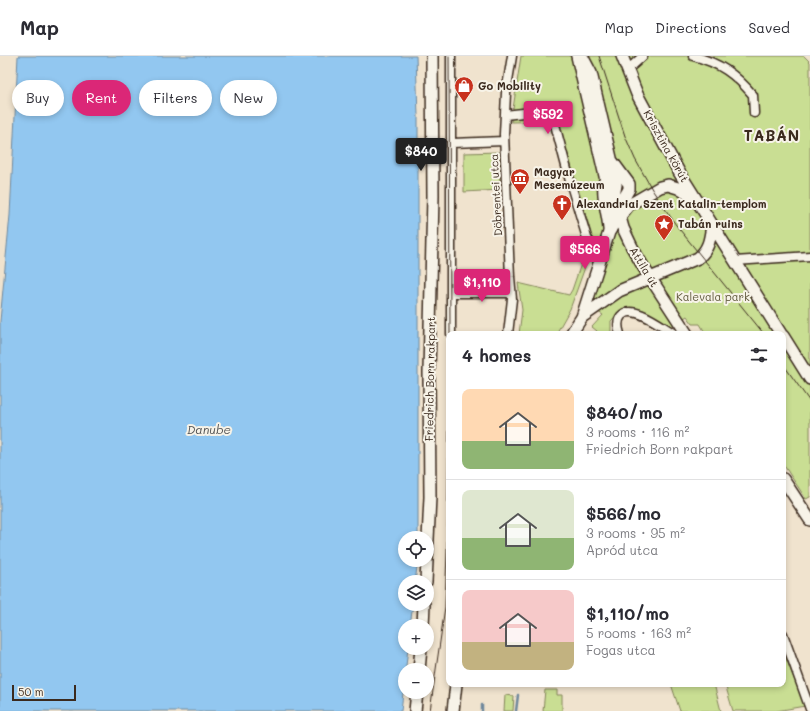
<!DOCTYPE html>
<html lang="en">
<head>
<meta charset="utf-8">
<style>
  :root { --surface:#fff; --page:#f2f2f3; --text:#2b2b33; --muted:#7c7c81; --line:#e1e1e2; --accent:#db2777 }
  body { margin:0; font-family:Mali,sans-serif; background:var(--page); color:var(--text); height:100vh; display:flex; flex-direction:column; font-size:15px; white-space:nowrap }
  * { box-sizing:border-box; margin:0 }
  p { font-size:13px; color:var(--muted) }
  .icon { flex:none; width:22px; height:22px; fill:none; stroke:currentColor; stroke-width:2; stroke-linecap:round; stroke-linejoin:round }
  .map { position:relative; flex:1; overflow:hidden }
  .drawer { position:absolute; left:446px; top:275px; width:340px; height:356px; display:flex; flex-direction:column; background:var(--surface); border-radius:8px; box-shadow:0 2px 6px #0003 }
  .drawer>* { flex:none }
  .guide { position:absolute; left:12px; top:24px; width:374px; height:36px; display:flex; gap:8px }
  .buttons { position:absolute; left:398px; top:475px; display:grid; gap:8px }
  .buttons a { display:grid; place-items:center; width:36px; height:36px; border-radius:50%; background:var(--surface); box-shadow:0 2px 6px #0003; font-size:20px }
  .scale { position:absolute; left:12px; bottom:10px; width:64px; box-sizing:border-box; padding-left:4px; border:2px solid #3b2a1e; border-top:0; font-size:11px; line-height:14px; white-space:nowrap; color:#3b2a1e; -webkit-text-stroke:3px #f7f3e8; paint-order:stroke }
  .price { position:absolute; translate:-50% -34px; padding:0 9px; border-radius:4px; background:var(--accent); color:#fff; font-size:13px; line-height:26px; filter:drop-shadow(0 1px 2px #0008) }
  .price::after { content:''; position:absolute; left:50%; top:24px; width:12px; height:9px; margin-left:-6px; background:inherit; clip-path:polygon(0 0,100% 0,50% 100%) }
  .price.on { background:#222; color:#fff }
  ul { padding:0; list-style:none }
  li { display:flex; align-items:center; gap:12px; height:100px; padding:0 16px }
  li+li { border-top:1px solid var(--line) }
  li span { display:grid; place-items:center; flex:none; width:112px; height:80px; border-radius:8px; color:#555 }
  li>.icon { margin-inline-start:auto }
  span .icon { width:48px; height:48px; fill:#fffc; stroke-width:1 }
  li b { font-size:17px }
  h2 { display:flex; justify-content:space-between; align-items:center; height:48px; padding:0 16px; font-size:17px }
  .tag { padding:0 14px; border-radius:18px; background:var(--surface); box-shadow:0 2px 6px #0003; font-size:14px; line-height:36px }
  .tag.on { background:var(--accent); color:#fff }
  header { display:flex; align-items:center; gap:24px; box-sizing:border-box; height:56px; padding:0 20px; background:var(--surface); border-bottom:1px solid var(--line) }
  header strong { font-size:19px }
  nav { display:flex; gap:22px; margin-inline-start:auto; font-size:14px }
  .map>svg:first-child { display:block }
  .green { fill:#c9de93; stroke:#828458 }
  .water { fill:#92c7f0; stroke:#6f889c }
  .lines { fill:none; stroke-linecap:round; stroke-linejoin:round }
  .stream { stroke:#6f889c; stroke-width:2.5 }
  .street-casing { stroke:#3b2a1e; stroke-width:11 }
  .secondary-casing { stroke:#3b2a1e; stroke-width:14 }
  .primary-casing { stroke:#3b2a1e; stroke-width:16 }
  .street { stroke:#f7f3e8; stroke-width:8 }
  .secondary { stroke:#f7f3e8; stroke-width:11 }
  .primary { stroke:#f7f3e8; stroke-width:13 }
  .tram { stroke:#3b2a1e; stroke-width:1 }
  .labels { text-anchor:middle; stroke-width:4; stroke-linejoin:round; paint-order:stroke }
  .poi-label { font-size:11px; font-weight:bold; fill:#3b2a1e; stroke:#f7f3e8; text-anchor:start }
  .street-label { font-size:11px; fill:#3b2a1e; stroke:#f7f3e8 }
  .park-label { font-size:11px; fill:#5e573b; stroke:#f7f3e8 }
  .water-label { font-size:12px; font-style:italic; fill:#515152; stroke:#f7f3e8 }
  .district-label { font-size:15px; font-weight:bold; letter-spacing:1px; fill:#3b2a1e; stroke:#f7f3e8 }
</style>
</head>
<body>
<header>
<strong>Map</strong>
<nav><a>Map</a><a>Directions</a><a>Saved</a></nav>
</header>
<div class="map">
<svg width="810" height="655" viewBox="0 0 810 655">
  <rect width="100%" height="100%" fill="#f0e3ce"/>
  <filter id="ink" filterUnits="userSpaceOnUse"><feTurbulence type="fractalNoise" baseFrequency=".025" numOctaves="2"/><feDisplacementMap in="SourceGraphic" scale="8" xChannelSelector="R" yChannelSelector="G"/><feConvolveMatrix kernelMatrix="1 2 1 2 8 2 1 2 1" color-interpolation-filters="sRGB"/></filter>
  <g filter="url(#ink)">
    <path class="green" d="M521 0H804L810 6V441L806 443 783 408V278H706L700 268H693L687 260 670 271 634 253H622L611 265V278H595L597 275 592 271 603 259 588 250 605 197 592 180 558 65 511 66Z
      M499 96 500 134 464 136V97Z
      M583 202 588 203 570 253 556 278H519L522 254 518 227 569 239 572 234Z
      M783 595 805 650 776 655H733L725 628H783Z
      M671 628H714L721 655H680Z
      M545 634H557V639H562V655H543Z
      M505 639 514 640 513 655H504Z"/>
    <path class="water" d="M18 0H416L418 60V482H405V504H418L415 526H405V548H413L410 570H405V592H408L401 655H0V265L10 159Z"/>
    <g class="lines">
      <path class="stream" d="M482 655V649
        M516 655 518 639"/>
      <g class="street-casing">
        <path id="street" d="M693 0C720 7 735 18 753 39L754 57
          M626 11 633 9 643 0
          M505 59 541 55 548 56 553 61 571 129 587 182 600 203
          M452 87 504 85
          M735 205 810 200
          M452 237H511
          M451 278V0
          M508 278 512 243 510 221 504 78 506 37 512 0
          M620 278C618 272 617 265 621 260 632 246 664 272 675 278
          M783 578 810 653"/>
      </g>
      <g class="secondary-casing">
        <path id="secondary" d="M582 0 591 17 611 102 616 129 614 140 623 172 632 191 644 212 687 278
          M622 0 637 38 679 116 781 278
          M612 105 629 128V133L625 140 620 158
          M582 261 619 235 698 202C709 193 710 183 712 169
          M571 278 582 261 610 173 629 149 660 131 668 129 678 132 693 141
          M783 280 810 323
          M783 423 810 464
          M426 526 430 441 429 316 433 140 432 0
          M423 570 424 548
          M419 614 421 592
          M415 655 417 636
          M453 655 456 628"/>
      </g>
      <g class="primary-casing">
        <path id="primary" d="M578 0 606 120 614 140
          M605 127C603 143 609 157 610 173"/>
      </g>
      <use href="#street" class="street"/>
      <use href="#secondary" class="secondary"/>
      <use href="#primary" class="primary"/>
      <path class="tram" d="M449 0 450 278
        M599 0 625 80 635 103 653 135 676 169 764 278
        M783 308 810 346
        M430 655 445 551 447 496 449 364"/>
    </g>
  </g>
  <defs>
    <g id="shop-pin" transform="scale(1)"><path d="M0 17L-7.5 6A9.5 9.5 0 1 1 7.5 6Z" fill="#c8321e" stroke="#f7f3e8"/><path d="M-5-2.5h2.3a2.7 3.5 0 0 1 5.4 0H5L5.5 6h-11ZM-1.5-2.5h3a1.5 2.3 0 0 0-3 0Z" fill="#fff"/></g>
    <g id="museum-pin" transform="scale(1)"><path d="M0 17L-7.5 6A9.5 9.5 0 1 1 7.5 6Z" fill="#c8321e" stroke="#f7f3e8"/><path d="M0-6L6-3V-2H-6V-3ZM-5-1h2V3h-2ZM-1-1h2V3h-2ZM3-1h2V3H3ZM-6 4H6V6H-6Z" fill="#fff"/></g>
    <g id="church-pin" transform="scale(1)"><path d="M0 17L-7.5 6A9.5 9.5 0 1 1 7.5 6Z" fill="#c8321e" stroke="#f7f3e8"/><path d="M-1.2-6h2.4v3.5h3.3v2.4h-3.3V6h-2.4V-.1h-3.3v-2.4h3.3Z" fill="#fff"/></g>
    <g id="sight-pin" transform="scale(1)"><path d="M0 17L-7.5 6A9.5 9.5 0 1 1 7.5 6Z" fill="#c8321e" stroke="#f7f3e8"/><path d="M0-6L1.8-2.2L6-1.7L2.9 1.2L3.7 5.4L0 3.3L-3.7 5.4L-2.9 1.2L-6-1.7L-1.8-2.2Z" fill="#fff"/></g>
  </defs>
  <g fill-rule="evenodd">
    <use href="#shop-pin" x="464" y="30"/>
    <use href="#museum-pin" x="520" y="122"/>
    <use href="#church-pin" x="562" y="148"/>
    <use href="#sight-pin" x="664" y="168"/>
  </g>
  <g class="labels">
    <g class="poi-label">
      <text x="478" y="34">Go Mobility</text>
      <text x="534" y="120">Magyar<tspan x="534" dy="13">Mesemúzeum</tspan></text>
      <text x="576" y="152">Alexandriai Szent Katalin-templom</text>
      <text x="678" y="172">Tabán ruins</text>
    </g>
    <g class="street-label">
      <text transform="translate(666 90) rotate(61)" y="4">Krisztina körút</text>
      <text transform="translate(496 139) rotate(-93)" y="4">Döbrentei utca</text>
      <text transform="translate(644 211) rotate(59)" y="4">Attila út</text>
      <text transform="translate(430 323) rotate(-89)" y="4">Friedrich Born rakpart</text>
    </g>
    <g class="park-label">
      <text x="713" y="245">Kalevala park</text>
    </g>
    <g class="water-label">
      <text x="209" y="378">Danube</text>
    </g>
    <g class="district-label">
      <text x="772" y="85">TABÁN</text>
    </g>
  </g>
</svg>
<div class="buttons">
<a><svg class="icon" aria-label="locate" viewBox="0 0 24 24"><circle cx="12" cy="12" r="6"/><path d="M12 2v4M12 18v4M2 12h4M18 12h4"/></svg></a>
<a><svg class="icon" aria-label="layers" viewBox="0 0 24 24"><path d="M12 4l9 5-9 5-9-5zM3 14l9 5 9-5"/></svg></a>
<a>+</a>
<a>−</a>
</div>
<div class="scale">50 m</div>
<b class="price" style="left:548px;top:79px">$592</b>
<b class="price on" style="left:421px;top:116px">$840</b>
<b class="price" style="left:585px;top:214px">$566</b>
<b class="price" style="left:482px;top:247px">$1,110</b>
<div class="guide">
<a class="tag">Buy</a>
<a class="tag on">Rent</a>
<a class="tag">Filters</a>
<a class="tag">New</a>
</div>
<section class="drawer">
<h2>4 homes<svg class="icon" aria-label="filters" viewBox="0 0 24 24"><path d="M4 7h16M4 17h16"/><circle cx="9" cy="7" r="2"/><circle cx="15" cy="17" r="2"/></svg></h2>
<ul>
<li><span style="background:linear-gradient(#ffd9b3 65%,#8fb573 0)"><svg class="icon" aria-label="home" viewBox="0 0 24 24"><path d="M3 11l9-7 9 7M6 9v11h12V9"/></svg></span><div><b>$840/mo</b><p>3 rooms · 116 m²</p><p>Friedrich Born rakpart</p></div></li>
<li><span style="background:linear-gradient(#dfe7d0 60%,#8fb573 0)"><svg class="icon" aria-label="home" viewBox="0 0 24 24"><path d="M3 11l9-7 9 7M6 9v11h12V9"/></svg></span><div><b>$566/mo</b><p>3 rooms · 95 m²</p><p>Apród utca</p></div></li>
<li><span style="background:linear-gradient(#f6c9c9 65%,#c2b280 0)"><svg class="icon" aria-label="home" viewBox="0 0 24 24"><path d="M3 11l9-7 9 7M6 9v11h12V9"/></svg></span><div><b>$1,110/mo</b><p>5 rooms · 163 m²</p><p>Fogas utca</p></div></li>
</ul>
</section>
</div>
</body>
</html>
